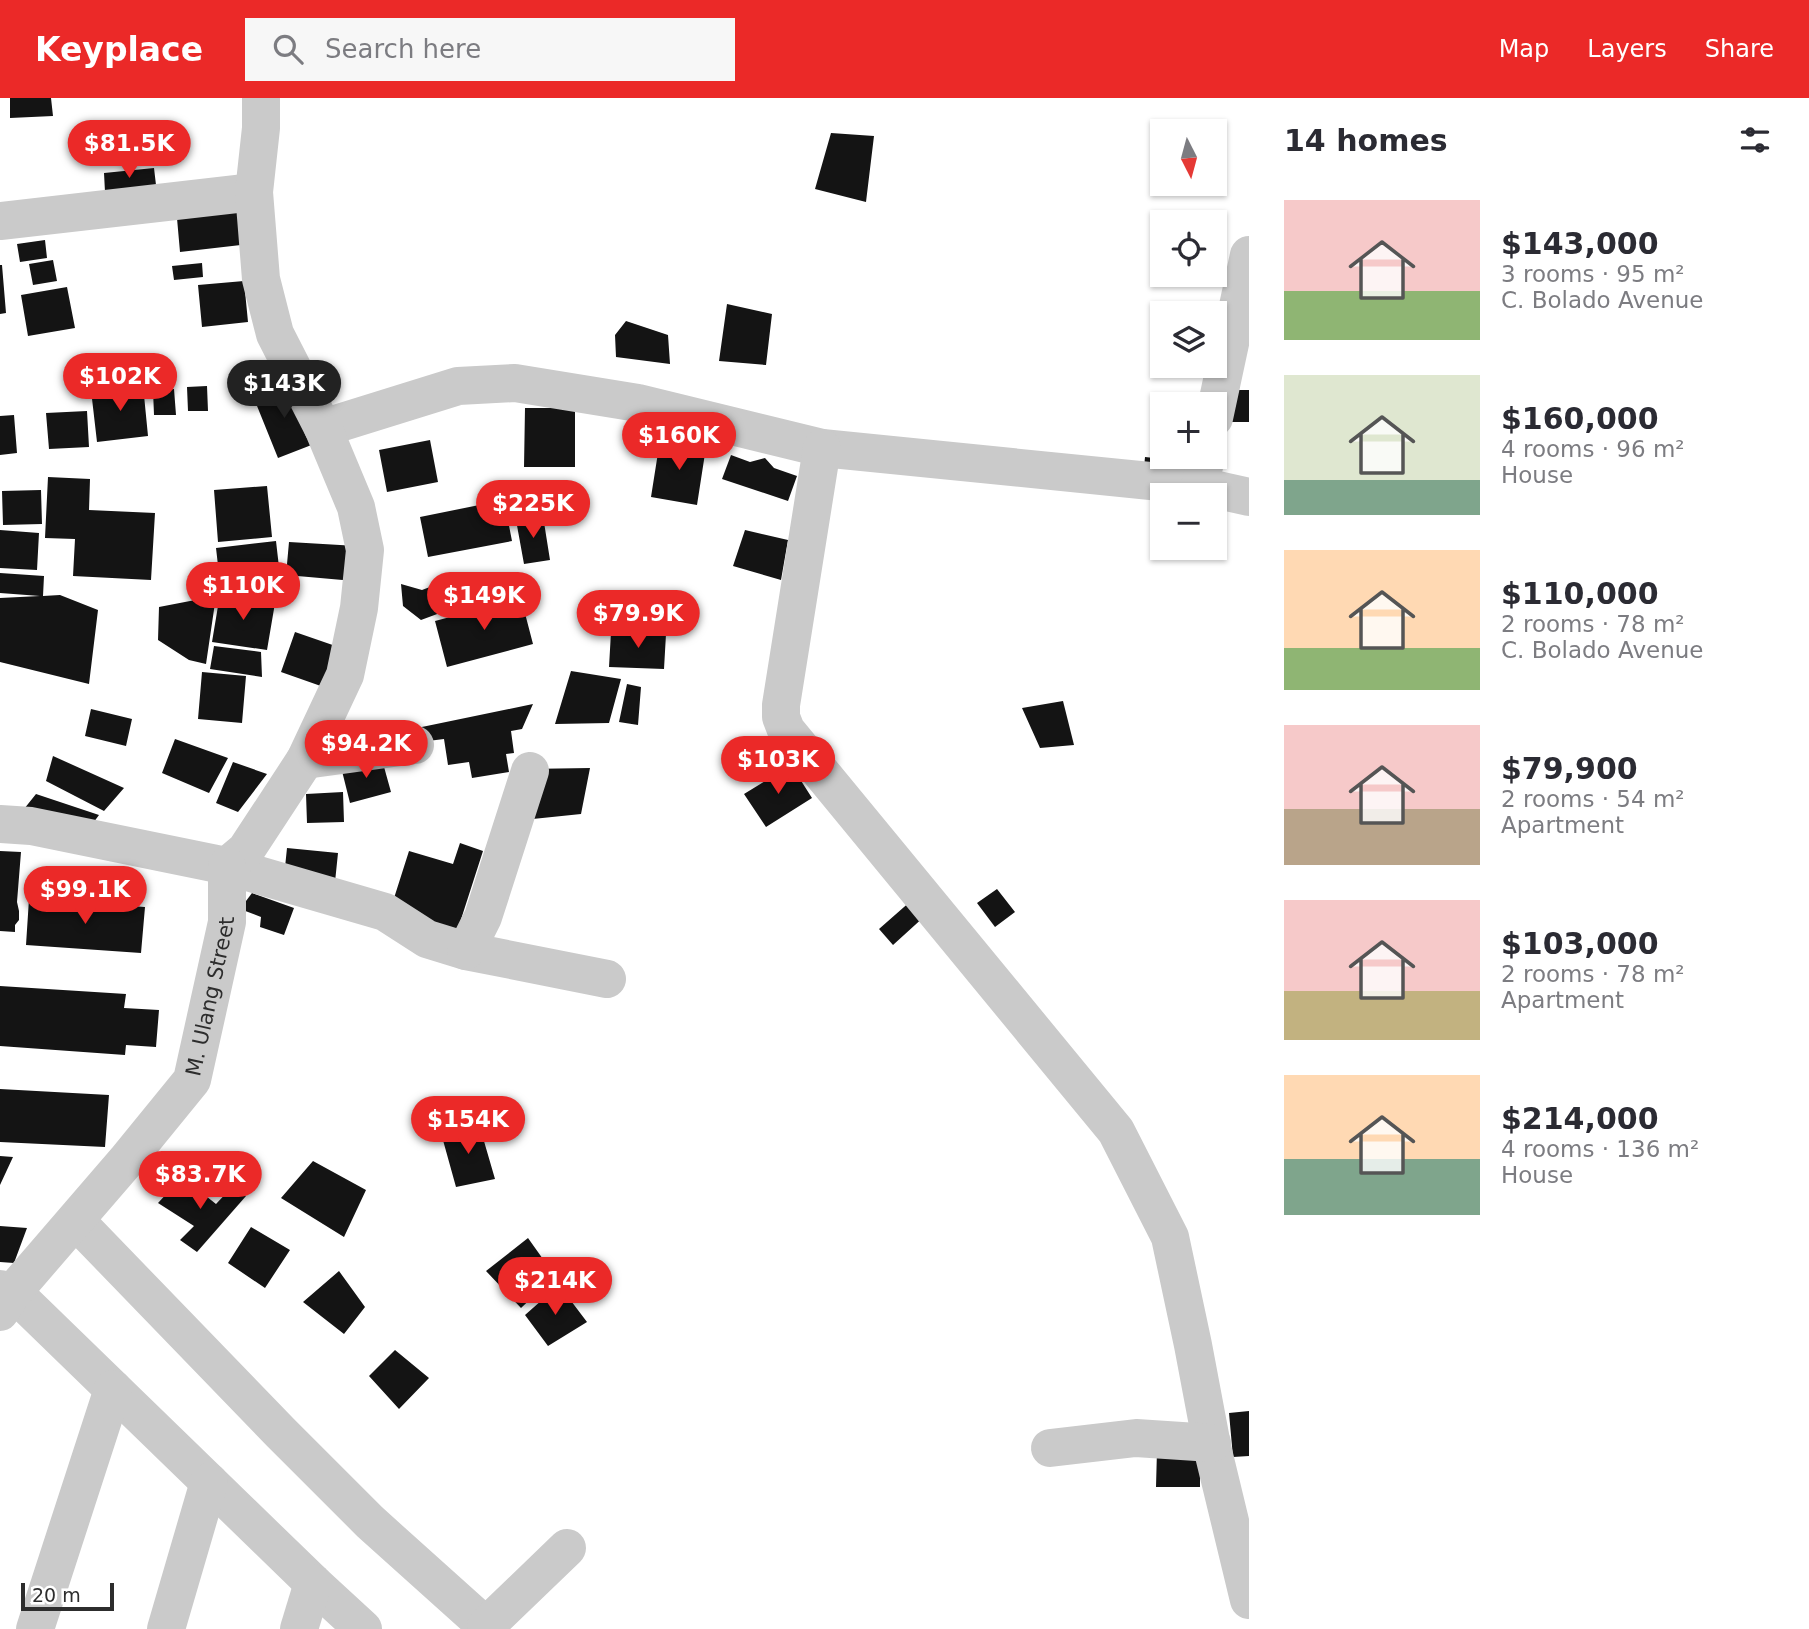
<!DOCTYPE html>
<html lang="en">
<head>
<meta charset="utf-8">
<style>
  :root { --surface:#fff; --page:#f7f7f7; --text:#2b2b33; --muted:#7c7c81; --accent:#eb2928 }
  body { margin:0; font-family:"DejaVu Sans",sans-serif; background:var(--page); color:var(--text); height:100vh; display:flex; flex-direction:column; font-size:26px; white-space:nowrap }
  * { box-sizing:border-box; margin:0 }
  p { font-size:23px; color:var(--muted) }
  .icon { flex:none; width:38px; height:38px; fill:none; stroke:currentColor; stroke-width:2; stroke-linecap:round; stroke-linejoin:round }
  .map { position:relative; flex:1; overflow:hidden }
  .sheet { display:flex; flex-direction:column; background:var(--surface); width:560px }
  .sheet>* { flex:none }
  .needle { width:46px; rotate:174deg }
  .controls { position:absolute; left:1150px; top:21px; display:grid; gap:14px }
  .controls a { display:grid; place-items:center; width:77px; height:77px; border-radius:0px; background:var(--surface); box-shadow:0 2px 5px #0004; font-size:35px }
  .scale { position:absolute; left:21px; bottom:18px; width:93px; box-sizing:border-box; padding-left:7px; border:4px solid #2d2d2d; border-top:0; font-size:19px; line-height:24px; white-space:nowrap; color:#2d2d2d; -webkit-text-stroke:5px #fff; paint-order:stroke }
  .price { position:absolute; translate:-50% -60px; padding:0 16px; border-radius:24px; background:var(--accent); color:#fff; font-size:23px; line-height:46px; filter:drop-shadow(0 2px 4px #0008) }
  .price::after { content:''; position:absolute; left:50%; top:42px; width:21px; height:16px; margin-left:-10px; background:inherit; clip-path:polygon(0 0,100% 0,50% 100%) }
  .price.current { background:#222; color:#fff }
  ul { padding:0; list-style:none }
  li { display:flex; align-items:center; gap:21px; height:175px; padding:0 35px }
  li span { display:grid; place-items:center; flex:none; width:196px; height:140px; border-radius:0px; color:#555 }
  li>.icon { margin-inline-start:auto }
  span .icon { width:84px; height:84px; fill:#fffc; stroke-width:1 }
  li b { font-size:30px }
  h2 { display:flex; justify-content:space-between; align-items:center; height:84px; padding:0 35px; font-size:30px }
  header { display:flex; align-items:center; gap:42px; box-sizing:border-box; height:98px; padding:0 35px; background:var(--accent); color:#fff }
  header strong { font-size:33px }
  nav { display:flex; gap:38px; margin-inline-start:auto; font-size:24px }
  .search { width:490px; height:63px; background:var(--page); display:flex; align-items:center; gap:18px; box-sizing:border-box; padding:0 24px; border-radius:0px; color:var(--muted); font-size:26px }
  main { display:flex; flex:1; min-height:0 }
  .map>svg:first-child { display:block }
  .building { fill:#141414 }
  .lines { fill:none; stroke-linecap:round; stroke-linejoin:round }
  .minor { stroke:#cacaca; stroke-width:38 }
  .labels { text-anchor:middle; stroke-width:7; stroke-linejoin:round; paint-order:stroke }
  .street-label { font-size:21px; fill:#2d2d2d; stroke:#fff }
</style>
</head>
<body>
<header>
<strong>Keyplace</strong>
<div class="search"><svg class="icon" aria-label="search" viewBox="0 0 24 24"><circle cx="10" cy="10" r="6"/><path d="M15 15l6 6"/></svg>Search here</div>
<nav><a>Map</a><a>Layers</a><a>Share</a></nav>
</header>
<main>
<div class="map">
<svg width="1249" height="1531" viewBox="0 0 1249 1531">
  <rect width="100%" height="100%" fill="#fff"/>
  <path class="building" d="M10 0H51L53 18 10 20Z
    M831 35 874 38 866 104 815 91Z
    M135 45 182 47 181 64 134 62Z
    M154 70 156 87 105 94 104 75Z
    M253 99 258 145 180 154 176 109Z
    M45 142 47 160 20 164 17 146Z
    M53 162 57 183 33 187 29 166Z
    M202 165 203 179 174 182 172 168Z
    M0 167H2L6 215 0 216Z
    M244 183 248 224 202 229 198 187Z
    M67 189 75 230 28 238 21 197Z
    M727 206 772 216 766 267 719 263Z
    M626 223 668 237 670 266 616 259 615 237Z
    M290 283 314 346 278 360 253 298Z
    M143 287 148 338 97 344 91 292Z
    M207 288 208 313H188L187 289Z
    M174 291 176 317H154L153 292Z
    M1232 292H1249V324H1232Z
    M525 310H575V369H524Z
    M87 313 89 349 49 351 46 315Z
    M1158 315H1162V359H1196L1193 376 1144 370 1145 359 1154 360Z
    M14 317 17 355 0 357V318Z
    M430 342 438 384 387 394 379 352Z
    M660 342 706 349 697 407 651 399Z
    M731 357 750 364 765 360 774 370 797 378 788 403 722 381Z
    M48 379 90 381 89 412 155 415 151 482 73 478 75 441 45 440Z
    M267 388 272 439 218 444 214 392Z
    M41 392 42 426 3 427 2 393Z
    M504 402 512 443 428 459 420 419Z
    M543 418 550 462 524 466 516 422Z
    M0 432 39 435 37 472 0 470Z
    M745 432 788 442 781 482 733 468Z
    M276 443 280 478 220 485 216 450Z
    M289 444 357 448 354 483 286 477Z
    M0 475 44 478 43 498 60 497 98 512 89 586 0 564V500L40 498 0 495Z
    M464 476 475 502 421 522 403 508 401 486 422 492Z
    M220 496 275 505 267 552 212 544Z
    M216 498 206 566 189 562 158 542 159 509Z
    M521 500 533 546 447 569 435 523Z
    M295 534 350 553 335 593 281 574Z
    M611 534 666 536 664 571 609 569Z
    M214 548 261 554 262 579 210 571Z
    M571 573 621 581 609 625 555 626Z
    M202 574 246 578 242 625 198 621Z
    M627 586 641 589 638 627 619 624Z
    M1063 603 1074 647 1040 650 1022 610Z
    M533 606 522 631 511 633 514 655 506 656 509 674 472 680 469 664 448 667 444 641 428 643 417 630Z
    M91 611 132 621 126 648 85 638Z
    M175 641 228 660 209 695 162 675Z
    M53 658 124 690 104 713 46 683Z
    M381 658 391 694 350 705 341 669Z
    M233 664 267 676 238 714 216 705Z
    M791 667 812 700 766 729 744 696Z
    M590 670 581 716 523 722 526 671Z
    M343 694 344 724 307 725 306 696Z
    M36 696 99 717 88 732 24 711Z
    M460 745 483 753 455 840 388 819 409 753 453 766Z
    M287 750 338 755 335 784 284 779Z
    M0 753 21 754 17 804 19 813V822L15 827V834L0 833Z
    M997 791 1015 814 995 829 977 805Z
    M252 795 294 810 284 837 260 829 261 819 240 811Z
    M29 801 145 809 141 855 26 847Z
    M912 802 926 817 893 847 879 831Z
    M0 888 126 896 124 910 159 912 156 949 126 947 125 957 0 948Z
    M0 991 109 997 105 1049 0 1044Z
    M479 1026 495 1081 456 1089 441 1035Z
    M203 1055 232 1080 214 1099 181 1071Z
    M0 1058 13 1059 0 1087Z
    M313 1063 366 1092 344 1139 281 1100Z
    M182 1079 216 1106 233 1088 246 1098 197 1154 180 1142 194 1128 158 1105Z
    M0 1128 27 1130 14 1165 0 1164Z
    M251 1129 290 1152 265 1190 228 1165Z
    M528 1140 555 1178 521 1210 486 1173Z
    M339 1173 365 1209 344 1236 303 1204Z
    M559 1187 587 1224 548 1248 525 1217Z
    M395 1252 429 1280 399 1311 369 1278Z
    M1249 1313V1358L1233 1359 1229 1315Z
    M1157 1352 1200 1353V1389H1156Z"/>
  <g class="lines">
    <g class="minor">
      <path d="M0 123 254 94"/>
      <path d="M1214 320 1249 157"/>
      <path d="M323 330 458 288 515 285 638 305 822 350 1200 388"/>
      <path d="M822 350 781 607V619L786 632 1116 1033 1170 1139 1193 1247 1213 1353 1249 1502"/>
      <path d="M1206 359 1200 388 1249 399"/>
      <path d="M305 662 415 647"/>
      <path d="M0 726 31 728 227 768 385 814 427 841 466 853 607 881"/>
      <path d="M227 768 246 752 305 662 345 577 359 510 365 452 356 409 323 330 275 236 261 181 254 94 261 30V0"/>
      <path d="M466 853 483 819 530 673"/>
      <path d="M76 1123 281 1335 370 1424 489 1531"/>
      <path d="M0 1191 13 1194 313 1485 363 1531"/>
      <path id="s1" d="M0 1214 13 1194 126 1063 192 982 227 824V768"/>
      <path d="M1050 1350 1136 1340 1212 1345"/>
      <path d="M486 1528 567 1450"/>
      <path d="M35 1531 113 1291"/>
      <path d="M166 1531 209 1384"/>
      <path d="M299 1531 313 1485"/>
    </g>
  </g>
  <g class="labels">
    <g class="street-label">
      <text dy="7" stroke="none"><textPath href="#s1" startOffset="387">M. Ulang Street</textPath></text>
    </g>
  </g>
</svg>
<div class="controls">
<a><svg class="needle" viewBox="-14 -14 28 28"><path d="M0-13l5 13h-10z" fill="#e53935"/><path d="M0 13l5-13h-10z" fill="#7c7c81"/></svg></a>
<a><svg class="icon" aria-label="locate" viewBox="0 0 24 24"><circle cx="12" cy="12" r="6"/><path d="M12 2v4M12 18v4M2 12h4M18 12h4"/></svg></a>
<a><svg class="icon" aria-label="layers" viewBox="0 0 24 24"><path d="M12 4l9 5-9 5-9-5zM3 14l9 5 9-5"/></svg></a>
<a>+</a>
<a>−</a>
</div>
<div class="scale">20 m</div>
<b class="price" style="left:129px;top:82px">$81.5K</b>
<b class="price" style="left:120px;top:315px">$102K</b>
<b class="price current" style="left:284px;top:322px">$143K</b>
<b class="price" style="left:679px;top:374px">$160K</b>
<b class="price" style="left:533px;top:442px">$225K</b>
<b class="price" style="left:243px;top:524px">$110K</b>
<b class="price" style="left:484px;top:534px">$149K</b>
<b class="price" style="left:638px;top:552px">$79.9K</b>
<b class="price" style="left:366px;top:682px">$94.2K</b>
<b class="price" style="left:778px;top:698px">$103K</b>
<b class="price" style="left:85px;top:828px">$99.1K</b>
<b class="price" style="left:468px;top:1058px">$154K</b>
<b class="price" style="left:200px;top:1113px">$83.7K</b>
<b class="price" style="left:555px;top:1219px">$214K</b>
</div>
<section class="sheet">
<h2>14 homes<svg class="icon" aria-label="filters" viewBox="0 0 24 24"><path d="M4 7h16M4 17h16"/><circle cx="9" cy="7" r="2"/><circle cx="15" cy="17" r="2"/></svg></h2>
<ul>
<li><span style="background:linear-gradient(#f6c9c9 65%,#8fb573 0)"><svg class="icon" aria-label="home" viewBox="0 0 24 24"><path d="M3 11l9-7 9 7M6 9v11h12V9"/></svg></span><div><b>$143,000</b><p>3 rooms · 95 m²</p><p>C. Bolado Avenue</p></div></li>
<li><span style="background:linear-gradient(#dfe7d0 75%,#7fa58c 0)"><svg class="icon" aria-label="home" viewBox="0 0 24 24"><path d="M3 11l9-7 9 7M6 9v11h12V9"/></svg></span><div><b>$160,000</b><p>4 rooms · 96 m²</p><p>House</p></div></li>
<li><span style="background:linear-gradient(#ffd9b3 70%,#8fb573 0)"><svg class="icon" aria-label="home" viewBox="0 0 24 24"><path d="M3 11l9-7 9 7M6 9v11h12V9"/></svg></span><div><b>$110,000</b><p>2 rooms · 78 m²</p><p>C. Bolado Avenue</p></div></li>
<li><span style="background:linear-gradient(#f6c9c9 60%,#b9a48a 0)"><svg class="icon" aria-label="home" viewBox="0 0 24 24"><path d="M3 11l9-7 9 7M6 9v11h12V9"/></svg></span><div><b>$79,900</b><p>2 rooms · 54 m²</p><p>Apartment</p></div></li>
<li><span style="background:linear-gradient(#f6c9c9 65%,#c2b280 0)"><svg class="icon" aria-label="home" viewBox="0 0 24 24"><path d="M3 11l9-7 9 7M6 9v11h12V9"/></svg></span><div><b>$103,000</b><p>2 rooms · 78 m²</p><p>Apartment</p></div></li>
<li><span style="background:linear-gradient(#ffd9b3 60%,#7fa58c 0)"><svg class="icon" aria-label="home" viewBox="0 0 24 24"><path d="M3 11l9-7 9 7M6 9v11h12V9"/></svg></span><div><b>$214,000</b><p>4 rooms · 136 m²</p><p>House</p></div></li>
</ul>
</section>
</main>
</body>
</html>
